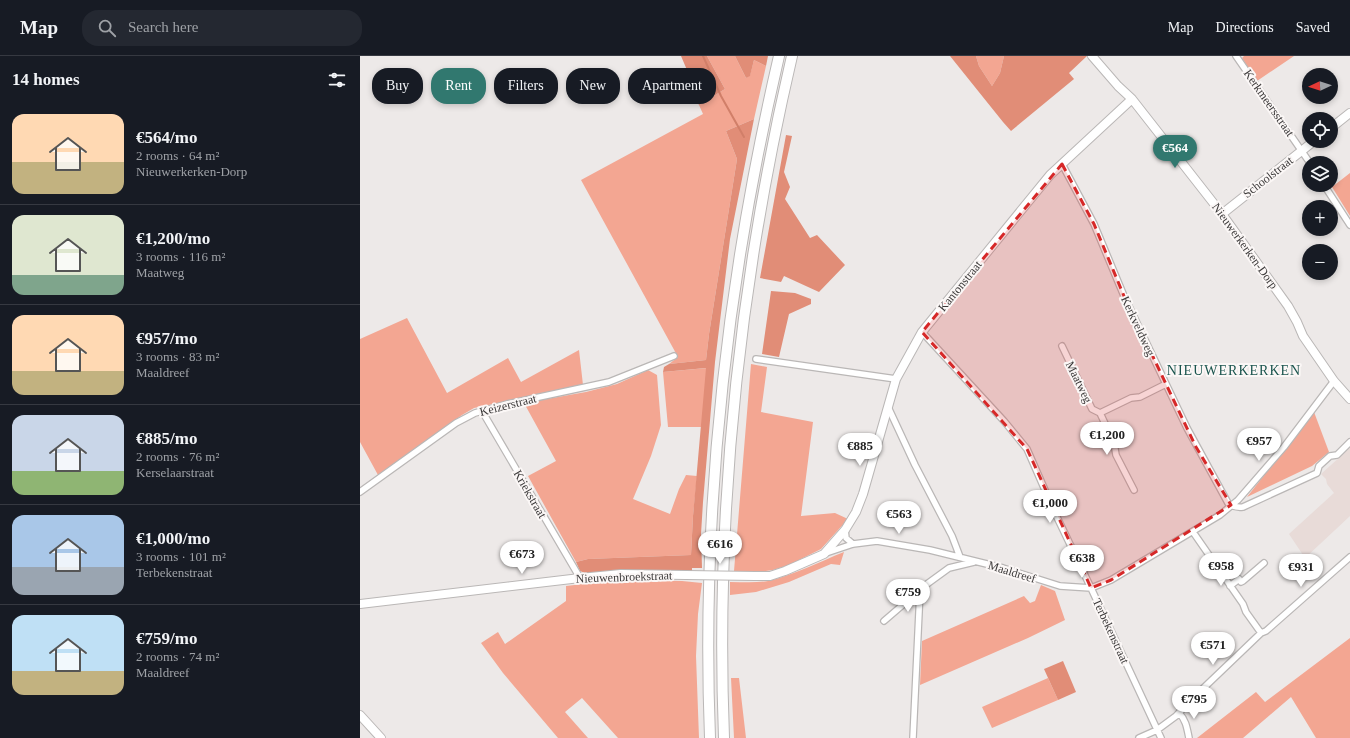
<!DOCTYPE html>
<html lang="en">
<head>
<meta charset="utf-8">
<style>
  :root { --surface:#171b24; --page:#242831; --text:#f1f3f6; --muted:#9ea1a6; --line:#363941; --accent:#31786f }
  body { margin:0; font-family:Georgia,serif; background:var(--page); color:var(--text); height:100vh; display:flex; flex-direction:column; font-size:15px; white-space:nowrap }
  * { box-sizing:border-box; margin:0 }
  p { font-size:13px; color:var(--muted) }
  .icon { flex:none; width:22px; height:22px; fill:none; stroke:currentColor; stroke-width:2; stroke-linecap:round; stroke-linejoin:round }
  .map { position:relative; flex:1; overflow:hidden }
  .details { display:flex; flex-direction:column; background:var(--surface); width:360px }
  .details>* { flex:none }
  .top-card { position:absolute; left:12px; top:12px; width:380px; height:36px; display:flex; gap:8px }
  .needle { width:26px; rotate:266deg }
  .fabs { position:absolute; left:942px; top:12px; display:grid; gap:8px }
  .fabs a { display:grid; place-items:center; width:36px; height:36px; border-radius:50%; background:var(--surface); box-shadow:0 2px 6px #0003; font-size:20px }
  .price { position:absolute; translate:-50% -34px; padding:0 9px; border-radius:14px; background:#fff; color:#222; font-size:13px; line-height:26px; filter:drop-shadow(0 1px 2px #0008) }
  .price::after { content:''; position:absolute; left:50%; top:24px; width:12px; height:9px; margin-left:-6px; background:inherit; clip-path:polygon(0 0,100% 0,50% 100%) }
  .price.current { background:var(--accent); color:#fff }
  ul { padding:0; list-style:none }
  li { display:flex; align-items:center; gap:12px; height:100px; padding:0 12px }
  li+li { border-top:1px solid var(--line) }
  li span { display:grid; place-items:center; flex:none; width:112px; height:80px; border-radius:12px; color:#555 }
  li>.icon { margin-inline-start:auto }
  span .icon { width:48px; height:48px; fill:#fffc; stroke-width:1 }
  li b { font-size:17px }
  h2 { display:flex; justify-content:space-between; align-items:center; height:48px; padding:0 12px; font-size:17px }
  .tag { padding:0 14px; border-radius:16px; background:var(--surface); box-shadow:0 2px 6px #0003; font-size:14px; line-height:36px }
  .tag.current { background:var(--accent); color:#fff }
  header { display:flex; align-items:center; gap:24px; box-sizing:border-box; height:56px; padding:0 20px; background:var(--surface); border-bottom:1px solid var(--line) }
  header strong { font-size:19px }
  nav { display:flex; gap:22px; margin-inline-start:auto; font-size:14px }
  .search { width:280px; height:36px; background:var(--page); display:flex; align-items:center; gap:10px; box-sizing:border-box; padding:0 14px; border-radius:16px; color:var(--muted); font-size:15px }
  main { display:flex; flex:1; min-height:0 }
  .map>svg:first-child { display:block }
  .built { fill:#e8dbd8 }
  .green { fill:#f3a692 }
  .forest { fill:#e18d77 }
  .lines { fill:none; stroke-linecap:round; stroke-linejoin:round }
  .stream { stroke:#d17f69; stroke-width:2 }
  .street-casing { stroke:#bab7b6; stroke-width:8 }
  .secondary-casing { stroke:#bab7b6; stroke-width:10 }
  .highway-casing { stroke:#bab7b6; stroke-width:12 }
  .street { stroke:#fff; stroke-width:5.5 }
  .secondary { stroke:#fff; stroke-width:8 }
  .highway { stroke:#fff; stroke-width:10 }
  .secondary-bridge-casing { stroke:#bab7b6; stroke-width:10; stroke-linecap:butt }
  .secondary-bridge { stroke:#fff; stroke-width:8 }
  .marked { fill:#d62828; fill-opacity:0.2; stroke:#d62828; stroke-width:3; stroke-dasharray:8 5; stroke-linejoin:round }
  .labels { text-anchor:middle; stroke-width:4; stroke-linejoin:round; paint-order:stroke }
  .street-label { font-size:12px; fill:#3b3939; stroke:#fbf7f6 }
  .quarter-label { font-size:14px; letter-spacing:1px; fill:#1a544d; stroke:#fbf7f6 }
</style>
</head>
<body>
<header>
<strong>Map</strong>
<div class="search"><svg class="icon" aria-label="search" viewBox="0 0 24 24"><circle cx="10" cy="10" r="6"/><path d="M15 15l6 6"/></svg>Search here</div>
<nav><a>Map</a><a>Directions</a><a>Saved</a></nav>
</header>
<main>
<section class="details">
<h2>14 homes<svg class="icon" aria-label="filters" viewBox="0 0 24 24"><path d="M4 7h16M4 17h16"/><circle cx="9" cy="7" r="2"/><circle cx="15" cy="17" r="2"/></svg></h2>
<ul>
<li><span style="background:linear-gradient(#ffd9b3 60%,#c2b280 0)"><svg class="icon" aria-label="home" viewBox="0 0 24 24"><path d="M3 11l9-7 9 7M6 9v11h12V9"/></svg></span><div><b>€564/mo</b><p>2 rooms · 64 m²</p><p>Nieuwerkerken-Dorp</p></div></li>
<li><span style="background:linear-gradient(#dfe7d0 75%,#7fa58c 0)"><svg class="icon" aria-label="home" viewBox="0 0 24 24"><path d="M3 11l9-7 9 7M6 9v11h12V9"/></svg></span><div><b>€1,200/mo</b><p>3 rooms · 116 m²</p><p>Maatweg</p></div></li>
<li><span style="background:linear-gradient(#ffd9b3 70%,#c2b280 0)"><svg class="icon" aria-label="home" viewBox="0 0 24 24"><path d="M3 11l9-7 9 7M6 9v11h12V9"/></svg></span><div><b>€957/mo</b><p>3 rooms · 83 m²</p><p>Maaldreef</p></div></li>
<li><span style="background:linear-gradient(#c9d6e8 70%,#8fb573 0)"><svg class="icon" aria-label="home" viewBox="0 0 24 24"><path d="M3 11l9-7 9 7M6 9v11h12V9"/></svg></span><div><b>€885/mo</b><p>2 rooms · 76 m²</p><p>Kerselaarstraat</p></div></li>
<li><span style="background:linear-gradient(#a9c7e8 65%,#9aa5b1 0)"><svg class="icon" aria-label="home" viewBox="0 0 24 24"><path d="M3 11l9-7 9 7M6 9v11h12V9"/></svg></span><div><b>€1,000/mo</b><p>3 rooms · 101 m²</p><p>Terbekenstraat</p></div></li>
<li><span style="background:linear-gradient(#bfe0f5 70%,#c2b280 0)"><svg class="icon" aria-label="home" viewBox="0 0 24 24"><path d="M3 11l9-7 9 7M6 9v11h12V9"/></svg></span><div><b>€759/mo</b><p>2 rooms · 74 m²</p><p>Maaldreef</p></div></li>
</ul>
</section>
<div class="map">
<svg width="990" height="682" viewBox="0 0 990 682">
  <rect width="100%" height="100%" fill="#ede9e8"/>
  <path class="built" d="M990 392V460L945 502 929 478 974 437 967 428 966 423 961 418Z"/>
  <path class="green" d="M347 0H375L386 22 390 19 394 4 406 10 394 63 366 75 377 103 349 278 346 304 309 308 318 301 221 124 343 58 339 49 365 33Z
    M616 0H644L640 17 632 30 619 10Z
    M884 0H934L897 25 882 2Z
    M990 117V160L972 131Z
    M47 262 87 337 148 302 161 326 219 294 223 329 114 352 102 359 18 419 0 386V283Z
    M391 308 407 311 401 356 453 366 441 460 475 457 488 463 461 493 429 509 413 514 399 516 374 515Z
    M347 312 342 371H308L303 316Z
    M288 314 297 319 301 369 291 400 273 443 310 458 319 433 326 419 337 420 333 460 331 499 228 503 216 506 168 420 196 405 164 347 226 336 257 328Z
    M954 356 969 396 952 410 887 441Z
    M484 496 480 509 471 508 429 526 396 536 370 539V526C383 526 396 527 408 525 434 519 459 506 484 496Z
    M257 524 322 525 342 527 338 558 336 600 339 682H258L222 642 205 656 228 682H198L143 617 121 587 138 576 145 588 206 545V530Z
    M681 529 695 535 705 564 668 582 560 629 562 585 664 540 670 547 675 545Z
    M990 582V682H956L931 641 883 682H837L896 636 905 646Z
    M371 622H379L386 682H374Z
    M688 622 698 644 632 672 622 651Z"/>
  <path class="forest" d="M321 0H347L365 33 339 49 331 33 327 14Z
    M375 0H408L406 10 394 4 390 20 386 22Z
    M590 0H616L619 10 632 30 640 17 644 0H727L709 17 714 23 651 75 643 66Z
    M394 63 370 183 355 306 343 446 341 478 342 512H332V515L225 517 220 515 216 506 228 503 331 499 333 460 346 312 303 316 304 311 309 308 346 304 349 278 377 103 366 75Z
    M426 79 432 80 424 116 430 131 425 143 450 182 457 179 485 209 459 236 424 220 421 226 400 222Z
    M411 235 435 237 451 243V248L429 258 419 301 402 298Z
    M703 605 716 636 698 644 684 613Z"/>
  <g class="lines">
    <path class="stream" d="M343 0 361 40 384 81"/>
    <g class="street-casing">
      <path id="street" d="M876 0 950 107
        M702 108 734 168 764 240 827 372 868 447C872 450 877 452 883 451L957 417 959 410 970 400 977 399 990 386
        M964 129 990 169
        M562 276 644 365 667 393 695 457 731 532 801 682
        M702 290 732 353 740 357 771 342 780 341 806 328
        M396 303 536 323
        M528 351 555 409 592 480 600 501
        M122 355 220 522
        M740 357 754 387 756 399 774 434
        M0 436 96 367 115 357 147 348 249 326 314 300
        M485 474 486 482 493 488
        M833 476 883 548 886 556 901 577
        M466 497 493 488 517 485 570 494 643 512 700 530 731 532 751 524 860 459 878 444 924 391 974 325
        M870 530 879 523 881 526 883 525 904 507
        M524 565 567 528 589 512 614 506
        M819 657C826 664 827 672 829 682
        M553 682 560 535
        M779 682 797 674 816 660 831 644 901 577 906 575 990 501"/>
    </g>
    <g class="secondary-casing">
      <path id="secondary" d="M732 0 758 30 772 43 862 158 928 250 937 266 943 280 974 325 990 343
        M971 72 990 57
        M862 158 954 85
        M395 520H410L425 515 464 498 485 474 496 456 503 438 536 323 562 276 690 119 772 43
        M0 548 220 522 261 518 326 519
        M0 659 21 682"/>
    </g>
    <g class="highway-casing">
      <path id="highway" d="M350 682C341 453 367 223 419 0
        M364 682C355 453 380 223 432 0"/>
    </g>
    <use href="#street" class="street"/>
    <use href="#secondary" class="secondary"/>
    <use href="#highway" class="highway"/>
    <g class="secondary-bridge-casing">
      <path id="secondary-bridge" d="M326 519 395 520"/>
    </g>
    <use href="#secondary-bridge" class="secondary-bridge"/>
  </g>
  <path class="marked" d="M702 108 734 168 764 240 836 391 871 449 751 524 731 532 667 393 562 276Z"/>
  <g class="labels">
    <g class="street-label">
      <text transform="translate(909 47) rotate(55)" y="4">Kerkmeersstraat</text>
      <text transform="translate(908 121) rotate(-38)" y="4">Schoolstraat</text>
      <text transform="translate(885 190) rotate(54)" y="4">Nieuwerkerken-Dorp</text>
      <text transform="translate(600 230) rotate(-51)" y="4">Kantonstraat</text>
      <text transform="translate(778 270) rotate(65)" y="4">Kerkveldweg</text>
      <text transform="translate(719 326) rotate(64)" y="4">Maatweg</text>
      <text transform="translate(148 349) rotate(-14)" y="4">Keizerstraat</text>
      <text transform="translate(170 438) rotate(60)" y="4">Kriekstraat</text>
      <text transform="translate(652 516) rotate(17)" y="4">Maaldreef</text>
      <text transform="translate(264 521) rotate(-2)" y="4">Nieuwenbroekstraat</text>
      <text transform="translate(751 575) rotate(65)" y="4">Terbekenstraat</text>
    </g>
    <g class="quarter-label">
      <text x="874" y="319">NIEUWERKERKEN</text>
    </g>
  </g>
</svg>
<div class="fabs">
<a><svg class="needle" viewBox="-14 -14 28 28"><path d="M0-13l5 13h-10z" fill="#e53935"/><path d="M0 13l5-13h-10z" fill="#9ea1a6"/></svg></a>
<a><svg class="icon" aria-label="locate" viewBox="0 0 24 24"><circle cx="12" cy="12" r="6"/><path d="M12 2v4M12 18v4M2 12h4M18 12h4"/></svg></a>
<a><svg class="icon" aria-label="layers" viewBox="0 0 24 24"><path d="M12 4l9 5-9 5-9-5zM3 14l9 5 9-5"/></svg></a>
<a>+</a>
<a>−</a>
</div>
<b class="price current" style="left:815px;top:113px">€564</b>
<b class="price" style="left:747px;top:400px">€1,200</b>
<b class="price" style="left:899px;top:406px">€957</b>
<b class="price" style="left:500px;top:411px">€885</b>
<b class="price" style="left:690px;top:468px">€1,000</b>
<b class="price" style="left:539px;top:479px">€563</b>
<b class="price" style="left:360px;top:509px">€616</b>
<b class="price" style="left:162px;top:519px">€673</b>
<b class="price" style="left:722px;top:523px">€638</b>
<b class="price" style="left:861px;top:531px">€958</b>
<b class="price" style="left:941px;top:532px">€931</b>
<b class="price" style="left:548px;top:557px">€759</b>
<b class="price" style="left:853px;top:610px">€571</b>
<b class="price" style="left:834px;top:664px">€795</b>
<div class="top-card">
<a class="tag">Buy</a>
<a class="tag current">Rent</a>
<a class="tag">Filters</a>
<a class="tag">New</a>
<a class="tag">Apartment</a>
</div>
</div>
</main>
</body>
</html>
